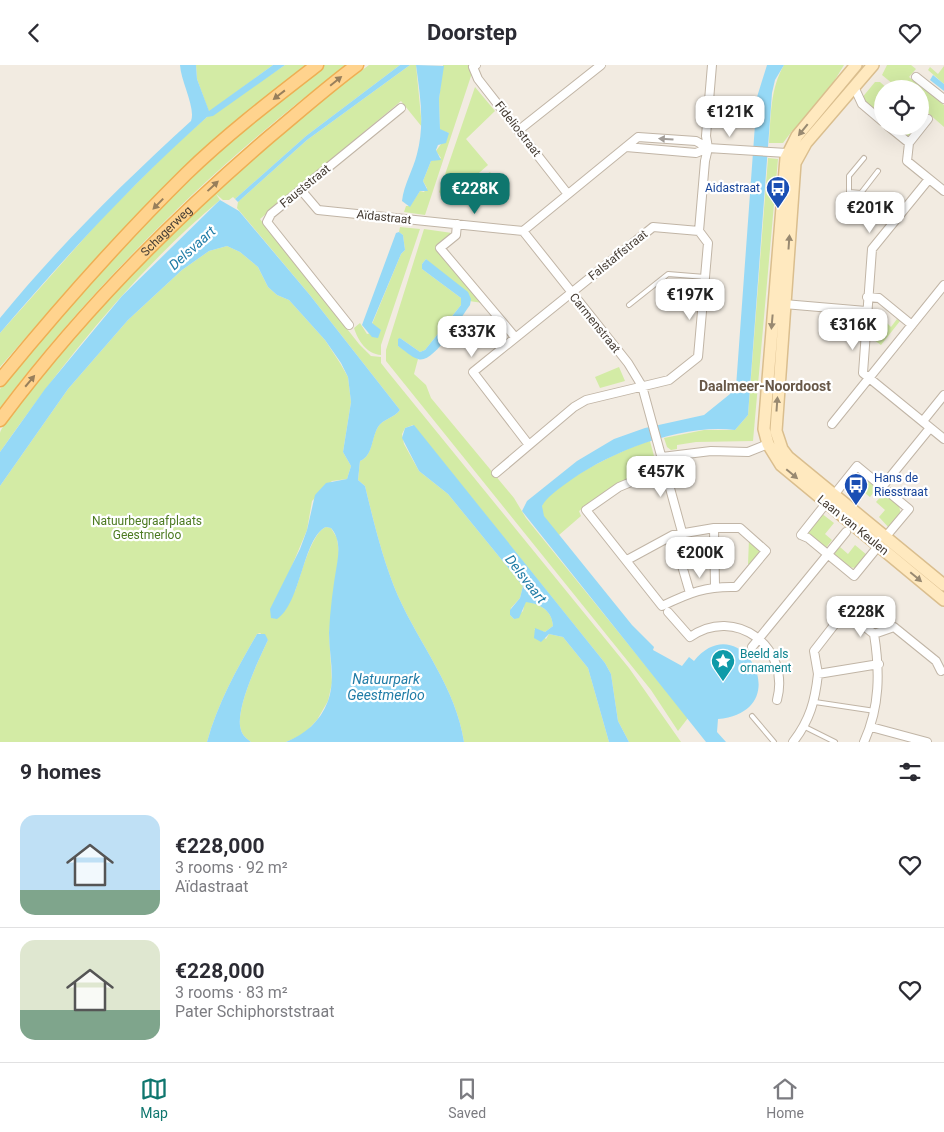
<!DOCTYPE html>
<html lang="en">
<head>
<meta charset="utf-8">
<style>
  :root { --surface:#fff; --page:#f2f2f3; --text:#2b2b33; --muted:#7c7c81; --line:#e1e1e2; --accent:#0f766e }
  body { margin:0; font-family:Roboto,sans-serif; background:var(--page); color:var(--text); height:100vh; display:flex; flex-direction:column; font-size:19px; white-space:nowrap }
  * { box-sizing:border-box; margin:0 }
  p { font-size:16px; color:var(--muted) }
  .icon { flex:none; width:28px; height:28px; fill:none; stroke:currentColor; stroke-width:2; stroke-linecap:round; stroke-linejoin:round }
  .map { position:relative; height:677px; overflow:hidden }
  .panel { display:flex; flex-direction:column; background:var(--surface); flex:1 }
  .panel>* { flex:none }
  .fabs { position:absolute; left:874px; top:15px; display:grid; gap:10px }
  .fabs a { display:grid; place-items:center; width:55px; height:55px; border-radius:50%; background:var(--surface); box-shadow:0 5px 20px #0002; font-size:25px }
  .price { position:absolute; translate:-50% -42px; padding:0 11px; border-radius:10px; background:#fff; color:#222; font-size:16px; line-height:32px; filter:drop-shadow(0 1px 2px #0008) }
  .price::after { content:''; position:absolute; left:50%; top:30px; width:15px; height:11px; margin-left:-8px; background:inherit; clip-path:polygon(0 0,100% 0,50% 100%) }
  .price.active { background:var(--accent); color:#fff }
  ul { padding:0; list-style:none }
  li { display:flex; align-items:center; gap:15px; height:125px; padding:0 20px }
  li+li { border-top:1px solid var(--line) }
  li span { display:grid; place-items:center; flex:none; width:140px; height:100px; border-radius:15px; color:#555 }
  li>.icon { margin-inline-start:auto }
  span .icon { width:60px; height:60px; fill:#fffc; stroke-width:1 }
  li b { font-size:21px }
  h2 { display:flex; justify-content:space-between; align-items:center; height:60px; padding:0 20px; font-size:21px }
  header { display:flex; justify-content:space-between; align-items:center; height:65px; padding:0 20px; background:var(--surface); font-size:22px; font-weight:700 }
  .tabs { display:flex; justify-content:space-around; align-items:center; height:70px; border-top:1px solid var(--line); background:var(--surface); font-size:14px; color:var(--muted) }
  .tabs a { display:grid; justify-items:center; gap:2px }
  .tabs .active { color:var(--accent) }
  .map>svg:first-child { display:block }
  .green { fill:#d3eba5 }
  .water { fill:#96d9f6 }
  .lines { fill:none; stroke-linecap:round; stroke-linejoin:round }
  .lane-casing { stroke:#c1b5a6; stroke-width:6 }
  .street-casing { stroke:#c1b5a6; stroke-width:10 }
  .secondary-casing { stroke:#dabe8e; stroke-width:14 }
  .primary-casing { stroke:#eeaf54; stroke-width:15 }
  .lane { stroke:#fff; stroke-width:4 }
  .street { stroke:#fff; stroke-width:8 }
  .secondary { stroke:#ffe9bf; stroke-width:11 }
  .primary { stroke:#ffd38e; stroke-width:12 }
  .oneway { fill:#987f5b }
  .oneway2 { fill:#988971 }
  .oneway3 { fill:#a29d98 }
  .labels { text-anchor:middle; stroke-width:4.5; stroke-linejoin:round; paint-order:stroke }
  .street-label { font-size:12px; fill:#443b32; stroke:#fff }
  .transit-label { font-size:12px; fill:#164399; stroke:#fff; text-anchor:end }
  .park-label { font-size:12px; fill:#4c7a21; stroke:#fff }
  .culture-label { font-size:12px; fill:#0d838f; stroke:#fff; text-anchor:start }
  .water-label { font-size:14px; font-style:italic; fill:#217da7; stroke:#fff }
  .neighbourhood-label { font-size:14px; font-weight:bold; fill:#685848; stroke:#fff }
</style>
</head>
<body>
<header><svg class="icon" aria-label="back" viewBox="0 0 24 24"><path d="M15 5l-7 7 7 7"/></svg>Doorstep<svg class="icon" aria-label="heart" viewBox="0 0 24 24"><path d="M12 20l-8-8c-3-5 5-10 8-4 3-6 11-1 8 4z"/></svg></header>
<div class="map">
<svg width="944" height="677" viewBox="0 0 944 677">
  <rect width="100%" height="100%" fill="#f2ebe1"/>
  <path class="green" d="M196 0H273L209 47 197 14Z
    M285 0H308L168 118 83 207 0 302V268L103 152 173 82 207 52Z
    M324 0H347C221 93 94 218 0 343V324L117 185 195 106Z
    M369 0H400L306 71 235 134 233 132 229 135H223L216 129 220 135C134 207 64 296 0 387 0 381 0 374 0 368 2 359 29 328 36 319 131 198 245 91 369 0Z
    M410 0H416L422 62 401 36 260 154 359 279 371 291 381 292V298L388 307 629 603 681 677H629L618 656 611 609 605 598 413 360 405 363 402 369 404 379 419 406 448 429 523 521 520 533 511 543 510 550 514 554 523 546 525 536C540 539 552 545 553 561L545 567 534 564 546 574 549 569 563 572 588 603 609 677H464C456 623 420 580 398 531 383 496 374 458 365 421L358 415 360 396C373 391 371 373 378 362 383 354 394 353 400 345L309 229 237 143 238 137 307 75Z
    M443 0H471V11L425 150 404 147 406 141H410L420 126 424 127 427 123 423 116 431 96 441 93 436 86 449 68 440 65 439 34Z
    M784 0H844L833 18 798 60 795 67 792 66 783 78H769C771 51 770 24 784 0Z
    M887 0H911L916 4 909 12 944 40V62L920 41V24H899L882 10Z
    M944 1V19L928 5 930 2 938 9Z
    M875 17H880L888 24H882V52L861 34Z
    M475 22 495 46 466 74 488 100 447 136 439 127Z
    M893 61H920L909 75Z
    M768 93 778 94 753 376 696 377 677 380V384L671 385 667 382 664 373 704 365H735L748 350Z
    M490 107 501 120 480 121 475 116Z
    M400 162 420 164 381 280V290C367 289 358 276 354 263L360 258 367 269 381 266 372 259 401 189 405 185 403 170 399 167Z
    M424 164 452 168 438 182 483 238 469 236 426 194 422 199V204L461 233V240L425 285 420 287 400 273 398 281 418 294 414 309 426 320 431 333 514 433 526 453 688 653 678 666 651 625 386 296V285Z
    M227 181 240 187 258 202 268 222 277 230 289 235 325 275 340 298 348 312 351 337 343 387 351 401 347 414 332 416 312 436 307 465 286 515 295 526C301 511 311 468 326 462L331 463 337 473 339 488 329 569 332 618 328 636 317 655 304 669 286 677H251C247 674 242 670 241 665 234 646 259 594 268 575L260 568 257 569C237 604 218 637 207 677H0V421L68 324 128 255 182 205 209 186Z
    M897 254 900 256 881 280 874 275 876 256H885L891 262Z
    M619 302 625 316 600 323 595 312Z
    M650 376 654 391 652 392 658 403 612 424 579 446 581 451 559 470C553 463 539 451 542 441 548 420 629 381 650 376Z
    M852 410H862L878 422 870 432 861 425 855 432 848 428 850 426 846 423 844 425 842 423Z
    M884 428 899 440 901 451 890 464 879 452 885 445 876 437Z
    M821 448 834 458 825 469 832 475 825 484 809 470V464Z
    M749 474 762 486 750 501 748 499Z
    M855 480 867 490 857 503 846 502 832 491 840 482 848 489Z"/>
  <path class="water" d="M180 0H196L197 14 209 46 273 0H285L213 51 207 52C132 119 65 192 0 268V253C58 182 123 118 191 56 196 43 181 17 180 0Z
    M400 0H410L307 75 238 137 235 134 306 71Z
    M416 0 444 1 439 34 440 64 449 68 446 78 438 80 436 85 441 95 431 96 423 116 428 126H420L410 142 402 136C404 119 413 105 417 89 425 59 420 30 416 0Z
    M767 0H784L775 15 772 28 748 350 735 365C681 358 606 388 564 420 556 426 547 432 542 441L544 451 632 560 654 582 653 585 682 601 689 592 694 596C740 539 800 646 718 654L717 667 726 677H706L522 446 527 436 577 396 614 374 645 363 704 350 730 329 736 322 757 32Z
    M933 10 944 19V26L930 15Z
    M220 135 239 146 309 229 400 345C394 353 383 354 378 362 371 374 373 391 360 396L358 415 365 421C374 458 383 496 398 531 420 580 456 623 464 677H286C305 669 320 657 328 636 336 614 329 590 329 568 330 545 333 522 337 499 339 487 340 473 331 463L326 462C303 472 301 539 277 554L271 553 270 544 300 484 307 465 315 430 326 418 347 414 351 401 343 387 351 337 348 312 341 298 325 275 289 235 277 230 268 222 258 202 240 187 227 181 209 186 182 205 128 255 68 324 0 421V387L45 324 122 231Z
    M399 167 403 170 405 185 401 189 372 258 381 265 378 273 372 272 362 260 396 168Z
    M426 194 468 227 471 234 470 240C461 252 433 300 418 294 411 292 404 285 398 281V274L400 273 420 287 425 285 461 240V233L422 204V199Z
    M414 360 605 598 611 609 618 656 629 677H609L588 603 563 572 549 569 541 577 534 573 535 563 545 567 553 561C552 545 540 539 526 537L519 553 514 554 510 550V545L520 533 523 521 448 429 419 406 402 373 405 363Z
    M257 569H265L268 575C259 594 234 646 241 665 242 670 247 674 251 677H207C218 637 237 604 257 569Z"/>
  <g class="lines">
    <g class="lane-casing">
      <path id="lane" d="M864 93 849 111V127L861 128 894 156
        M861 128 878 106
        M629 240 668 209 705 212
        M815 637 875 646
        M752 651 774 677
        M805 662 835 677"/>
    </g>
    <g class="street-casing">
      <path id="street" d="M476 0 473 2 478 14 567 128
        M916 12 944 34
        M856 26 862 39 882 56
        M928 54 909 78 907 96 944 126
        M888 61 909 78
        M519 65 601 0
        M626 82 696 88 708 83
        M929 114 872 184 863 308 944 374
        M301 125 318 145 523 166 638 72 696 76 708 83 787 88
        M457 159 456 170 440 183 515 272
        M523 166 628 298 642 321 682 467
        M867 232 879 233 912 260
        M784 239 866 246
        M349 260 267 157 271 149 401 43
        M923 356 944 330
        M832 359 944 220
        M529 380 473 307 653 162 699 166
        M662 392 711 386 748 387 768 379
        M496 408 574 342 586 335 669 315 698 292 708 178 699 166 705 96 708 83 706 71 712 0
        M882 422 930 363
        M837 426 857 401 909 444 888 469
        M824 441 801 470 808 473 854 511 876 484
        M714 463 715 521
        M673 470 690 528
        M627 495 673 470 714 463H740L766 486 736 522C706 521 689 528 662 541L586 445 619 422 665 403
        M668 547 690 572C735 540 791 582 777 635
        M874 569 894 562 936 596 941 606
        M752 582 846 467
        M818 609 814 586 845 546 874 569C880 606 880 642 864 677
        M871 662 927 677
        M793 677C810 655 815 636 818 609L879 599"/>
    </g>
    <g class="secondary-casing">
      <path id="secondary" d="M856 0 797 71 786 93 764 364 768 379 781 400 944 535
        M873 0 806 78 795 98 776 366 782 384 788 392 944 520"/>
    </g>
    <g class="primary-casing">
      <g id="primary">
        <path d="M0 315C59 243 120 174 186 109 226 70 273 34 317 0"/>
        <path id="s1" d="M0 355C78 250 170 157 269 72 298 48 326 23 357 0"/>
      </g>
    </g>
    <use href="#lane" class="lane"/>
    <use href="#street" class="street"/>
    <use href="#secondary" class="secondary"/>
    <use href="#primary" class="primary"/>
  </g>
  <defs><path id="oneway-solid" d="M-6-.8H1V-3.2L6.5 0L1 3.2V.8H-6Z" transform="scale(1.25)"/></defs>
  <g class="oneway">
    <use href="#oneway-solid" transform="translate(336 16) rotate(-39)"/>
    <use href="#oneway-solid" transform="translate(279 30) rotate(142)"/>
    <use href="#oneway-solid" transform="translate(213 121) rotate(-43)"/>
    <use href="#oneway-solid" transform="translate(158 139) rotate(134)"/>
    <use href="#oneway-solid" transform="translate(30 316) rotate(-50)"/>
  </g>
  <g class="oneway2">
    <use href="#oneway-solid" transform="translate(803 65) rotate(129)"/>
    <use href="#oneway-solid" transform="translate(789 177) rotate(-86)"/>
    <use href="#oneway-solid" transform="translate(772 257) rotate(95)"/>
    <use href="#oneway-solid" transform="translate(777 339) rotate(-86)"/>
    <use href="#oneway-solid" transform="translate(792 409) rotate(40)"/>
    <use href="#oneway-solid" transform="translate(916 512) rotate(40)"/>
  </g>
  <use class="oneway3" href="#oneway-solid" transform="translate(666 74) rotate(-176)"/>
  <defs>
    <g id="bus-pin" transform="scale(1.25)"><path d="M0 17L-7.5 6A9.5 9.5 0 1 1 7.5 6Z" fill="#1a4fb4" stroke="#fff"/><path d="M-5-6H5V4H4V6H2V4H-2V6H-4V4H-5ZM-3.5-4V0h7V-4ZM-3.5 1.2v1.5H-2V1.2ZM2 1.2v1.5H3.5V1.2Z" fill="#fff"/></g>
    <g id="sight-pin" transform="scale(1.25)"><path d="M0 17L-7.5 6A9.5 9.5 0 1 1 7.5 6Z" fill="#0f9aa8" stroke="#fff"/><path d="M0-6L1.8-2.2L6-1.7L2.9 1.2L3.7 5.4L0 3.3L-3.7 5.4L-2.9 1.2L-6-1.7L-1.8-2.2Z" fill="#fff"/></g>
  </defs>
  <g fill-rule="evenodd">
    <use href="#bus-pin" x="778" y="123"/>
    <use href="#bus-pin" x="856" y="420"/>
    <use href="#sight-pin" x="723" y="596"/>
  </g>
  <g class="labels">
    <g class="street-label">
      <text transform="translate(518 64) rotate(52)" y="4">Fideliostraat</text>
      <text transform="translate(305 121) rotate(-39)" y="4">Fauststraat</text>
      <text transform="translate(384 152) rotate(6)" y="4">Aïdastraat</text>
      <text dy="4" stroke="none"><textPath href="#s1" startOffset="252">Schagerweg</textPath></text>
      <text transform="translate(618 190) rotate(-39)" y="4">Falstaffstraat</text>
      <text transform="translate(595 258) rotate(51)" y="4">Carmenstraat</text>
      <text transform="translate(853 460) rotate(39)" y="4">Laan van Keulen</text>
    </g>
    <g class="transit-label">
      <text x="760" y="127">Aidastraat</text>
      <text x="874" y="417" text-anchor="start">Hans de<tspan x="874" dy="14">Riesstraat</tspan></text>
    </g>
    <g class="park-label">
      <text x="147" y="460">Natuurbegraafplaats<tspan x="147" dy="14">Geestmerloo</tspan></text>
    </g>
    <g class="culture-label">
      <text x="740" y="593">Beeld als<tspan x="740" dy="14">ornament</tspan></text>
    </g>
    <g class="water-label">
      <text transform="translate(192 183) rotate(-42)" y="5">Delsvaart</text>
      <text transform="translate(526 514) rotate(52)" y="5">Delsvaart</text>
      <text x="386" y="619">Natuurpark<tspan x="386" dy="16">Geestmerloo</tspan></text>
    </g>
    <g class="neighbourhood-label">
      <text x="765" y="326">Daalmeer-Noordoost</text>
    </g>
  </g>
</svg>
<div class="fabs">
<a><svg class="icon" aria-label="locate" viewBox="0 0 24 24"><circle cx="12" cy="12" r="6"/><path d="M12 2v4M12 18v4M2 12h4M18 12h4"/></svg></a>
</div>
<b class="price" style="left:730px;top:73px">€121K</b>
<b class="price active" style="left:475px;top:150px">€228K</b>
<b class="price" style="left:870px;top:169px">€201K</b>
<b class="price" style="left:690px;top:256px">€197K</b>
<b class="price" style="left:853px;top:286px">€316K</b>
<b class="price" style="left:472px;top:293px">€337K</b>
<b class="price" style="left:661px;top:433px">€457K</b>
<b class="price" style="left:700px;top:514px">€200K</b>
<b class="price" style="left:861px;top:573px">€228K</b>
</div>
<section class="panel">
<h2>9 homes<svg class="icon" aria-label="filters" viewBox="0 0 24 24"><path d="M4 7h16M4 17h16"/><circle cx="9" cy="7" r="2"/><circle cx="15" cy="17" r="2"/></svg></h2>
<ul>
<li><span style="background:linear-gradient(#bfe0f5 75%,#7fa58c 0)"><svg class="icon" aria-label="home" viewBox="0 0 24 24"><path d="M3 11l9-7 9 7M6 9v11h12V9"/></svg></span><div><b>€228,000</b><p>3 rooms · 92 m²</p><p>Aïdastraat</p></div><svg class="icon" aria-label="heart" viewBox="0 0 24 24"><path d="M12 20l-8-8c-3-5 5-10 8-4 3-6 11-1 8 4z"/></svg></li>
<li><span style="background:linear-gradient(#dfe7d0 70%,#7fa58c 0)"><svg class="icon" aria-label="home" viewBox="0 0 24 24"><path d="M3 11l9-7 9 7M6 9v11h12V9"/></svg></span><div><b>€228,000</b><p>3 rooms · 83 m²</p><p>Pater Schiphorststraat</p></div><svg class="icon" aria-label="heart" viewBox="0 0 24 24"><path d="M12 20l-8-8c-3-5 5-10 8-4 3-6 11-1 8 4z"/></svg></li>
</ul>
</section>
<nav class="tabs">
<a class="active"><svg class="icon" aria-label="map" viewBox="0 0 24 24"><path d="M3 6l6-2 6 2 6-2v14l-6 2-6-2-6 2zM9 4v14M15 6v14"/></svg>Map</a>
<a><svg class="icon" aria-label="saved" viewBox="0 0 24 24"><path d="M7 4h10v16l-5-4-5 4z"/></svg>Saved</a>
<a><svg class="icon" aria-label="home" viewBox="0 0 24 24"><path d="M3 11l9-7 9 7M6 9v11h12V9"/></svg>Home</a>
</nav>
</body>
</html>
